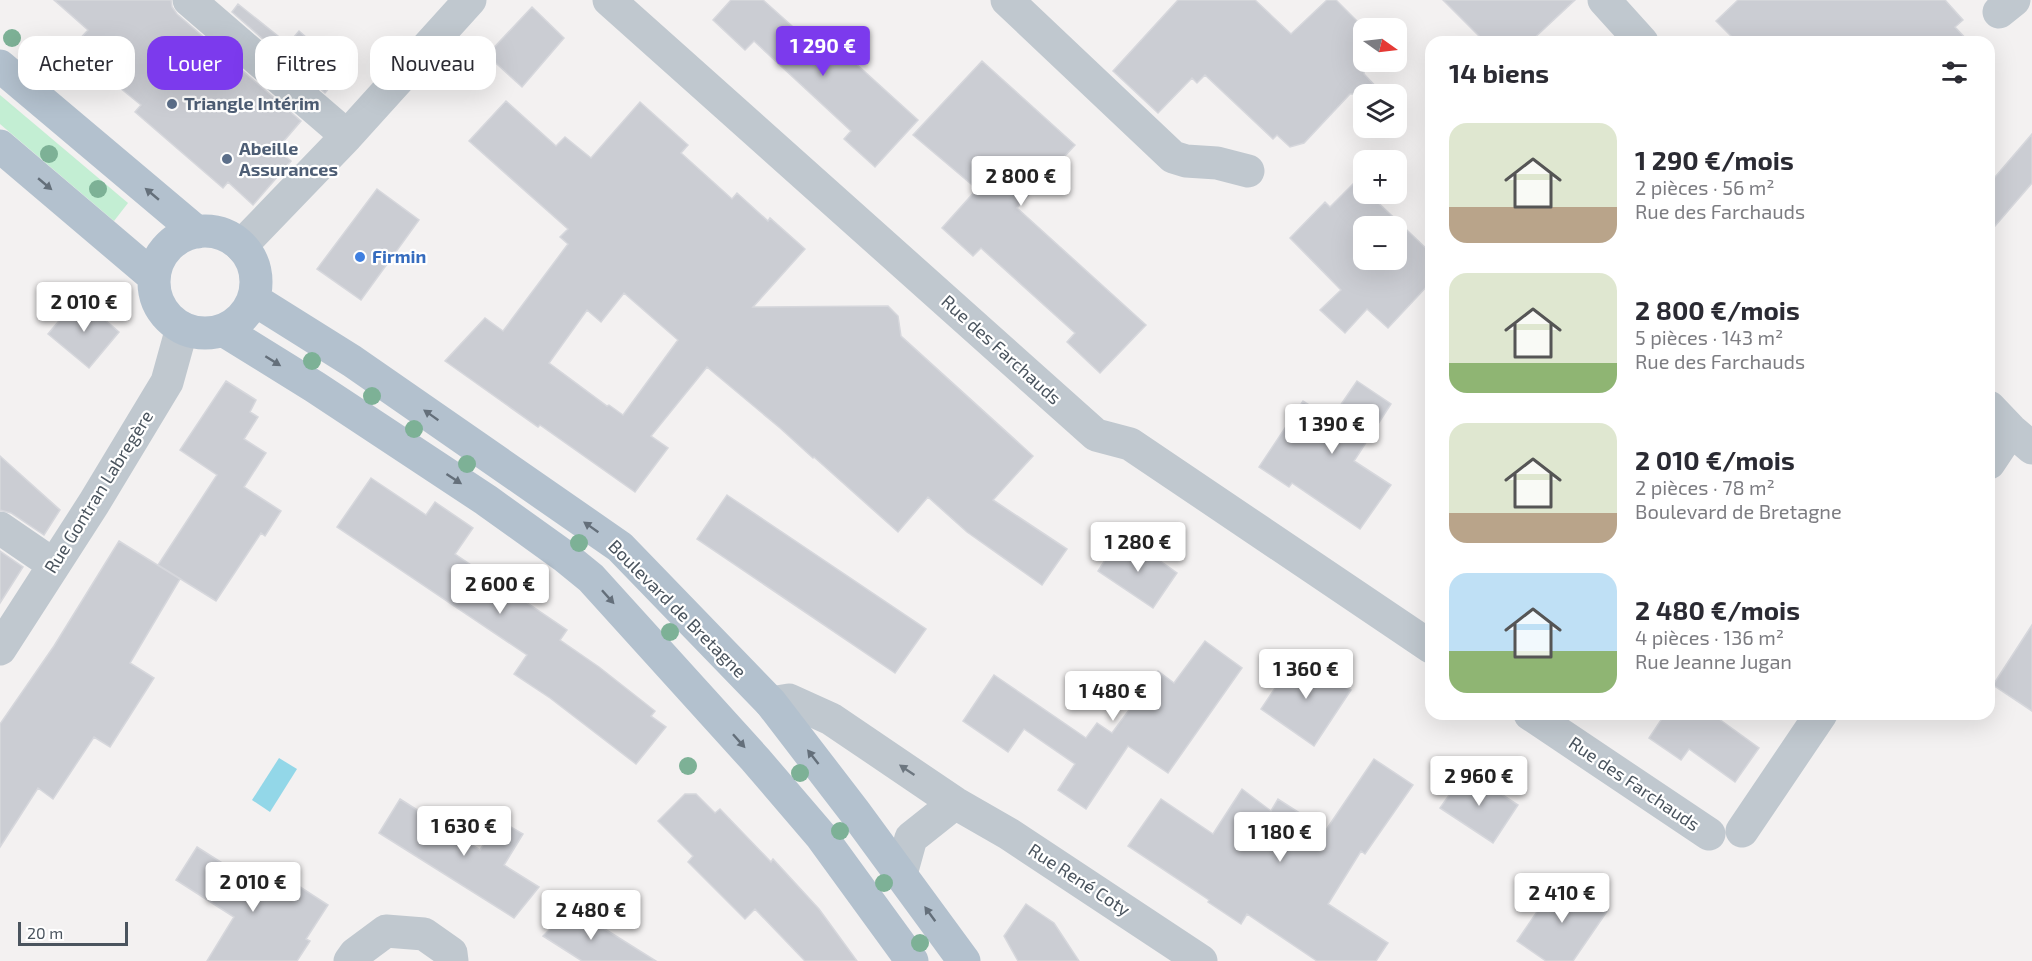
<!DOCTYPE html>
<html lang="fr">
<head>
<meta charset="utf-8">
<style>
  :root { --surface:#fff; --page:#f7f7f7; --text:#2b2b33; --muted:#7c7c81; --accent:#7c3aed }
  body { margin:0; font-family:"Exo 2",sans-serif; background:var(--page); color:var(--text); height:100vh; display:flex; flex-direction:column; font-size:22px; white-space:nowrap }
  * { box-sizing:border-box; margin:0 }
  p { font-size:20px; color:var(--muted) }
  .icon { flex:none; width:33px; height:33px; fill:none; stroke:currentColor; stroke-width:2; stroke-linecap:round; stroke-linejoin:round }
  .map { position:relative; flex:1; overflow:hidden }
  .panel { position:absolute; left:1425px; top:36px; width:570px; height:684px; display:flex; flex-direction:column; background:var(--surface); border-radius:18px; box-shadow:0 6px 24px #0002 }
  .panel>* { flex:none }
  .hud { position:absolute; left:18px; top:36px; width:570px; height:54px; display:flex; gap:12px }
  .needle { width:39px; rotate:104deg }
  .tools { position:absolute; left:1353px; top:18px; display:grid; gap:12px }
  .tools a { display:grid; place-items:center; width:54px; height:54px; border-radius:12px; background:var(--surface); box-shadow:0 6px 24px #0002; font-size:30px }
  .scale { position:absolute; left:18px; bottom:15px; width:110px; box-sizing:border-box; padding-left:6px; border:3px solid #4a545e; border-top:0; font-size:16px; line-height:21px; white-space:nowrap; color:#4a545e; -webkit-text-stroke:4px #fff; paint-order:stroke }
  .price { position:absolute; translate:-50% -51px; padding:0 14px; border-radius:6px; background:#fff; color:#222; font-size:20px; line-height:39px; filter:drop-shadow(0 2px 3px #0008) }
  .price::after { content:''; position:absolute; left:50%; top:36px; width:18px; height:14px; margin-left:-9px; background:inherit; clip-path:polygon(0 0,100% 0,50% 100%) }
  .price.current { background:var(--accent); color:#fff }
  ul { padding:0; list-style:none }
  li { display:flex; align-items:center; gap:18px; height:150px; padding:0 24px }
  li span { display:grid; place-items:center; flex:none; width:168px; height:120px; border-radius:18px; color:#555 }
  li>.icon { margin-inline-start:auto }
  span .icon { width:72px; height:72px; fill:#fffc; stroke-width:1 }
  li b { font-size:26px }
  h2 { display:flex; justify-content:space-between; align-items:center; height:72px; padding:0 24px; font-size:26px }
  .pill { padding:0 21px; border-radius:18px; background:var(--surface); box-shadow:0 6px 24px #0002; font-size:21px; line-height:54px }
  .pill.current { background:var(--accent); color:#fff }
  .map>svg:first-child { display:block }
  .green { fill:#c3eed3 }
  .water { fill:#93d7e8 }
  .building { fill:#cbcdd3; stroke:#d6d7dc; stroke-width:1.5; fill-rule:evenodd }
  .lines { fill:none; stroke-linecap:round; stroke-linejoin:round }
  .minor { stroke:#c0c8cf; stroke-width:33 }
  .major { stroke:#b3c1ce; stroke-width:33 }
  .tree { fill:#7db196 }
  .oneway { fill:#646f7a }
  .oneway2 { fill:#6d7780 }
  .service-dot { fill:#5c6f8a; stroke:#fff; stroke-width:2 }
  .shop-dot { fill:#3f7fe0; stroke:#fff; stroke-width:2 }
  .labels { text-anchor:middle; stroke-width:4.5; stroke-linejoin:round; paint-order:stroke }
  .service-label { font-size:18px; font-weight:bold; fill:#4e5e75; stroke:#fff; text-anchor:start }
  .shop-label { font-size:18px; font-weight:bold; fill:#366cbe; stroke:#fff; text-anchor:start }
  .street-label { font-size:18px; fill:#4a545e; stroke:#fff }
</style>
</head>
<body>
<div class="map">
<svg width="2032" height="961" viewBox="0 0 2032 961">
  <rect width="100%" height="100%" fill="#f3f1f1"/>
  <path class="green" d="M0 95 128 203 114 221 0 124Z"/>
  <path class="water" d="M279 758 297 769 270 812 252 800Z"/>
  <path class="building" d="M54 0H171L172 7 177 14 301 121 277 149 291 161 253 205 228 182 223 188 135 112 141 105 114 83 74 45 88 30Z
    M731 0H763L811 43 821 32 918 120 875 167 844 139 851 131 754 41 745 50 713 20Z
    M1178 0H1255L1291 34 1327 0H1336L1364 28V74L1383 94H1350L1304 143 1290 147 1277 135 1273 139 1205 75 1197 83 1192 78 1158 113 1113 71Z
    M1443 0H1575L1530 42H1485Z
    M1738 0H1945L1963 20 1955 27 1969 42H1737L1716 21Z
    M238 4 288 44 299 31 344 70 325 93 232 12Z
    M532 7 564 38 522 87 487 55Z
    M982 61 1075 145 1017 208 1146 325 1100 373 1067 342 1075 333 981 248 973 256 942 228 977 189 913 135Z
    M506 101 556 146 565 137 591 158 640 102 688 145 681 153 732 199 737 193 768 221 770 218 805 249 753 307 888 306 898 316 901 336 1033 456 993 500 1067 549 1042 585 967 532 928 497 898 532 814 457 813 458 780 428 707 367 651 436 668 448 635 492 540 425 538 427 445 361 485 318 503 331 568 244 560 237 568 229 469 141ZM624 293 678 340 623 415 609 405 607 406 549 363 587 310 601 322Z
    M2032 134V183L1989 233V184Z
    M1356 181 1364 188V194H1369L1431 253V282L1388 328 1367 309 1345 333 1320 310 1341 290 1290 238 1325 202 1330 207ZM1364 226H1396V260H1364Z
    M377 189 419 220 361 300 317 269Z
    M79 297 119 332 89 368 48 334Z
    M226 381 256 400 250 412 258 417 244 439 266 453 244 487 281 511 265 536 261 533 216 601 158 565 217 475 180 450Z
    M1357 381 1391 404 1354 461 1391 485 1360 529 1292 483 1289 487 1259 467 1303 401 1331 419Z
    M0 456 60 510 44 535 11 513 0 510Z
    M371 478 426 515 435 502 473 528 455 554 567 630 560 640 599 667 655 711 651 716 666 727 636 764 550 698 514 674 527 655 337 527Z
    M727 495 926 629 895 673 697 539Z
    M1119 538 1144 554 1146 551 1177 573 1153 608 1098 571Z
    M119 541 180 579 130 663 154 678 110 747 94 737 53 799 38 788 0 847V724L54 646Z
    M0 551 23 567 0 603Z
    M2032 625V711L1993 685Z
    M1205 641 1242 668 1168 773 1128 746 1086 809 1058 790 1075 764 1024 729 1008 752 963 721 994 675 1086 738 1097 723 1112 733 1158 671 1174 683Z
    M1297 655 1351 690 1314 746 1261 709Z
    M1665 714H1712L1759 748 1735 782 1689 749 1681 760 1649 738Z
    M1374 759 1413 785 1365 854 1361 851 1328 904 1388 943 1376 961H1317L1247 914 1241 924 1208 902 1209 900 1128 846 1161 799 1213 834 1242 789 1271 811 1278 799 1326 830Z
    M1466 771 1518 805 1493 843 1440 808Z
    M685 794H696L715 813 720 809 771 862 773 859 819 909 857 961H805L755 909 745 919 688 862 693 856 658 821Z
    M400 799 480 850 499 820 523 834 504 865 539 887 514 918 379 833Z
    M197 847 279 899 291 881 328 905 306 939 310 941 297 961H207L234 917 176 880Z
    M1560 878 1608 910 1573 961H1546L1517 941Z
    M1026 904 1054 923 1079 961H1018L1004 936Z
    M571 908 600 926 656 961H582L543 936Z"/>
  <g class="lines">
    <path class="minor" d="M189 0 347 136
      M609 0 1096 435 1130 444 1431 647
      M1007 0 1173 157 1186 161 1217 163 1248 171
      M1604 0 1642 42
      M1999 12 2014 0
      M241 246 347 136 470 0
      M1989 407 2011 430 2032 448
      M1989 463 2011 430
      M0 528 54 565
      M0 649 94 503 167 382 182 328
      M771 703 789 700 831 719 955 803 1009 834 1201 961
      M1530 714 1709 834
      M1742 831 1821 714
      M901 874 911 838 955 803
      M350 961 355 954 386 931 424 934 451 953 452 961"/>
    <path class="major" d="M0 66 197 232
      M0 146 153 276
      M154 282a51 51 0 1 1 102 0a51 51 0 1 1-102 0Z
      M253 299 352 361 620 547 771 703 854 811 964 961
      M223 330 315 387 486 500 564 556 591 578 755 759 821 836 912 961"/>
  </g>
  <g class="tree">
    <circle cx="12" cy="38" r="9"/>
    <circle cx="52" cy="76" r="9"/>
    <circle cx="49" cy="154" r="9"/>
    <circle cx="98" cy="189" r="9"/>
    <circle cx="312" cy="361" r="9"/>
    <circle cx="372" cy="396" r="9"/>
    <circle cx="414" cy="429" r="9"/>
    <circle cx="467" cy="464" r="9"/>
    <circle cx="579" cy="543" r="9"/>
    <circle cx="670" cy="632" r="9"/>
    <circle cx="688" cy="766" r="9"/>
    <circle cx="800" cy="773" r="9"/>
    <circle cx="840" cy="831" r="9"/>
    <circle cx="884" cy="883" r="9"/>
    <circle cx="920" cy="943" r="9"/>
  </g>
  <defs><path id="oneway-solid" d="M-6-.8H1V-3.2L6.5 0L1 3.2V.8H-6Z" transform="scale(1.5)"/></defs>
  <g class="oneway">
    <use href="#oneway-solid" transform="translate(45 184) rotate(40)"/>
    <use href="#oneway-solid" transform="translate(152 194) rotate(-140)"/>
    <use href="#oneway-solid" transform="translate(273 361) rotate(32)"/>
    <use href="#oneway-solid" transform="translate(431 415) rotate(-145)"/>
    <use href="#oneway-solid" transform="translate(454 479) rotate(33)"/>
    <use href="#oneway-solid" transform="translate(591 527) rotate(-145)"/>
    <use href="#oneway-solid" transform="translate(608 597) rotate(48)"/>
    <use href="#oneway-solid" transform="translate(739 741) rotate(48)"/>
    <use href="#oneway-solid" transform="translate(813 757) rotate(-128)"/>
    <use href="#oneway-solid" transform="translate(930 914) rotate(-126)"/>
  </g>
  <use class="oneway2" href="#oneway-solid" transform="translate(907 770) rotate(-146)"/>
  <g class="service-dot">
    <circle cx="172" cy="104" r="6"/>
    <circle cx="227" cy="159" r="6"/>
  </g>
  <circle class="shop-dot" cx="360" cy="257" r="6"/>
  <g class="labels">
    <g class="service-label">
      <text x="184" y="110">Triangle Intérim</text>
      <text x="239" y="155">Abeille<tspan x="239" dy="21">Assurances</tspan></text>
    </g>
    <g class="shop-label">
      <text x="372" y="263">Firmin</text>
    </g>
    <g class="street-label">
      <text transform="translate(1001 350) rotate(42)" y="6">Rue des Farchauds</text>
      <text transform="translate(99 492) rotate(-58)" y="6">Rue Gontran Labregère</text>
      <text transform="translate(677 609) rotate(45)" y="6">Boulevard de Bretagne</text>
      <text transform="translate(1634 784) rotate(34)" y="6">Rue des Farchauds</text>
      <text transform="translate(1079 880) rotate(33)" y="6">Rue René Coty</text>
    </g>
  </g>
</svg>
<div class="tools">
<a><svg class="needle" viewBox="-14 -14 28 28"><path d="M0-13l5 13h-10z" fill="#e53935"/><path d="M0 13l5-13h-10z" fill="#7c7c81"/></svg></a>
<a><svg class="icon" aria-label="layers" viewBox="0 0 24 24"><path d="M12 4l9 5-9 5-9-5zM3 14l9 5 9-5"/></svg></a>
<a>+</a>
<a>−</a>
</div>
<div class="scale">20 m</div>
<b class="price current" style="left:823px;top:77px">1 290 €</b>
<b class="price" style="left:1021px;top:207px">2 800 €</b>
<b class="price" style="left:84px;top:333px">2 010 €</b>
<b class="price" style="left:1332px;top:455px">1 390 €</b>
<b class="price" style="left:1138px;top:573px">1 280 €</b>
<b class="price" style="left:500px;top:615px">2 600 €</b>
<b class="price" style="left:1306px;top:700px">1 360 €</b>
<b class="price" style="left:1113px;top:722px">1 480 €</b>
<b class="price" style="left:1479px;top:807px">2 960 €</b>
<b class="price" style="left:464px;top:857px">1 630 €</b>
<b class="price" style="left:1280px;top:863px">1 180 €</b>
<b class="price" style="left:253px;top:913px">2 010 €</b>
<b class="price" style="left:1562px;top:924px">2 410 €</b>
<b class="price" style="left:591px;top:941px">2 480 €</b>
<div class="hud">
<a class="pill">Acheter</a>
<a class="pill current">Louer</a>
<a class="pill">Filtres</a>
<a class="pill">Nouveau</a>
</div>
<section class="panel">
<h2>14 biens<svg class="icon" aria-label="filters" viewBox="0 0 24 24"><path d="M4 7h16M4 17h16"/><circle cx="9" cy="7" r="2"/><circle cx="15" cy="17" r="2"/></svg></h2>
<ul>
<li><span style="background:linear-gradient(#dfe7d0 70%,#b9a48a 0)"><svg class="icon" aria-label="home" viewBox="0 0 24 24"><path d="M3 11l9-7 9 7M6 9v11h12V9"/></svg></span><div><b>1 290 €/mois</b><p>2 pièces · 56 m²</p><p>Rue des Farchauds</p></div></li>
<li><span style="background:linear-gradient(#dfe7d0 75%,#8fb573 0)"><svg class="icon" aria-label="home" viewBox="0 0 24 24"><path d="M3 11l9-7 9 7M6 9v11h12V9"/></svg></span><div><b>2 800 €/mois</b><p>5 pièces · 143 m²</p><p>Rue des Farchauds</p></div></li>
<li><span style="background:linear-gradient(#dfe7d0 75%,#b9a48a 0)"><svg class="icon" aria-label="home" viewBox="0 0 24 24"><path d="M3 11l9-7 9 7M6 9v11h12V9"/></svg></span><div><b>2 010 €/mois</b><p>2 pièces · 78 m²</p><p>Boulevard de Bretagne</p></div></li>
<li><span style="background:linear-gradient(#bfe0f5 65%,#8fb573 0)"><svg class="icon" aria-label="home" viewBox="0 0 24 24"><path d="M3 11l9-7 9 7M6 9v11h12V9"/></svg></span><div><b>2 480 €/mois</b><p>4 pièces · 136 m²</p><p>Rue Jeanne Jugan</p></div></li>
</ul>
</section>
</div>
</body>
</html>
